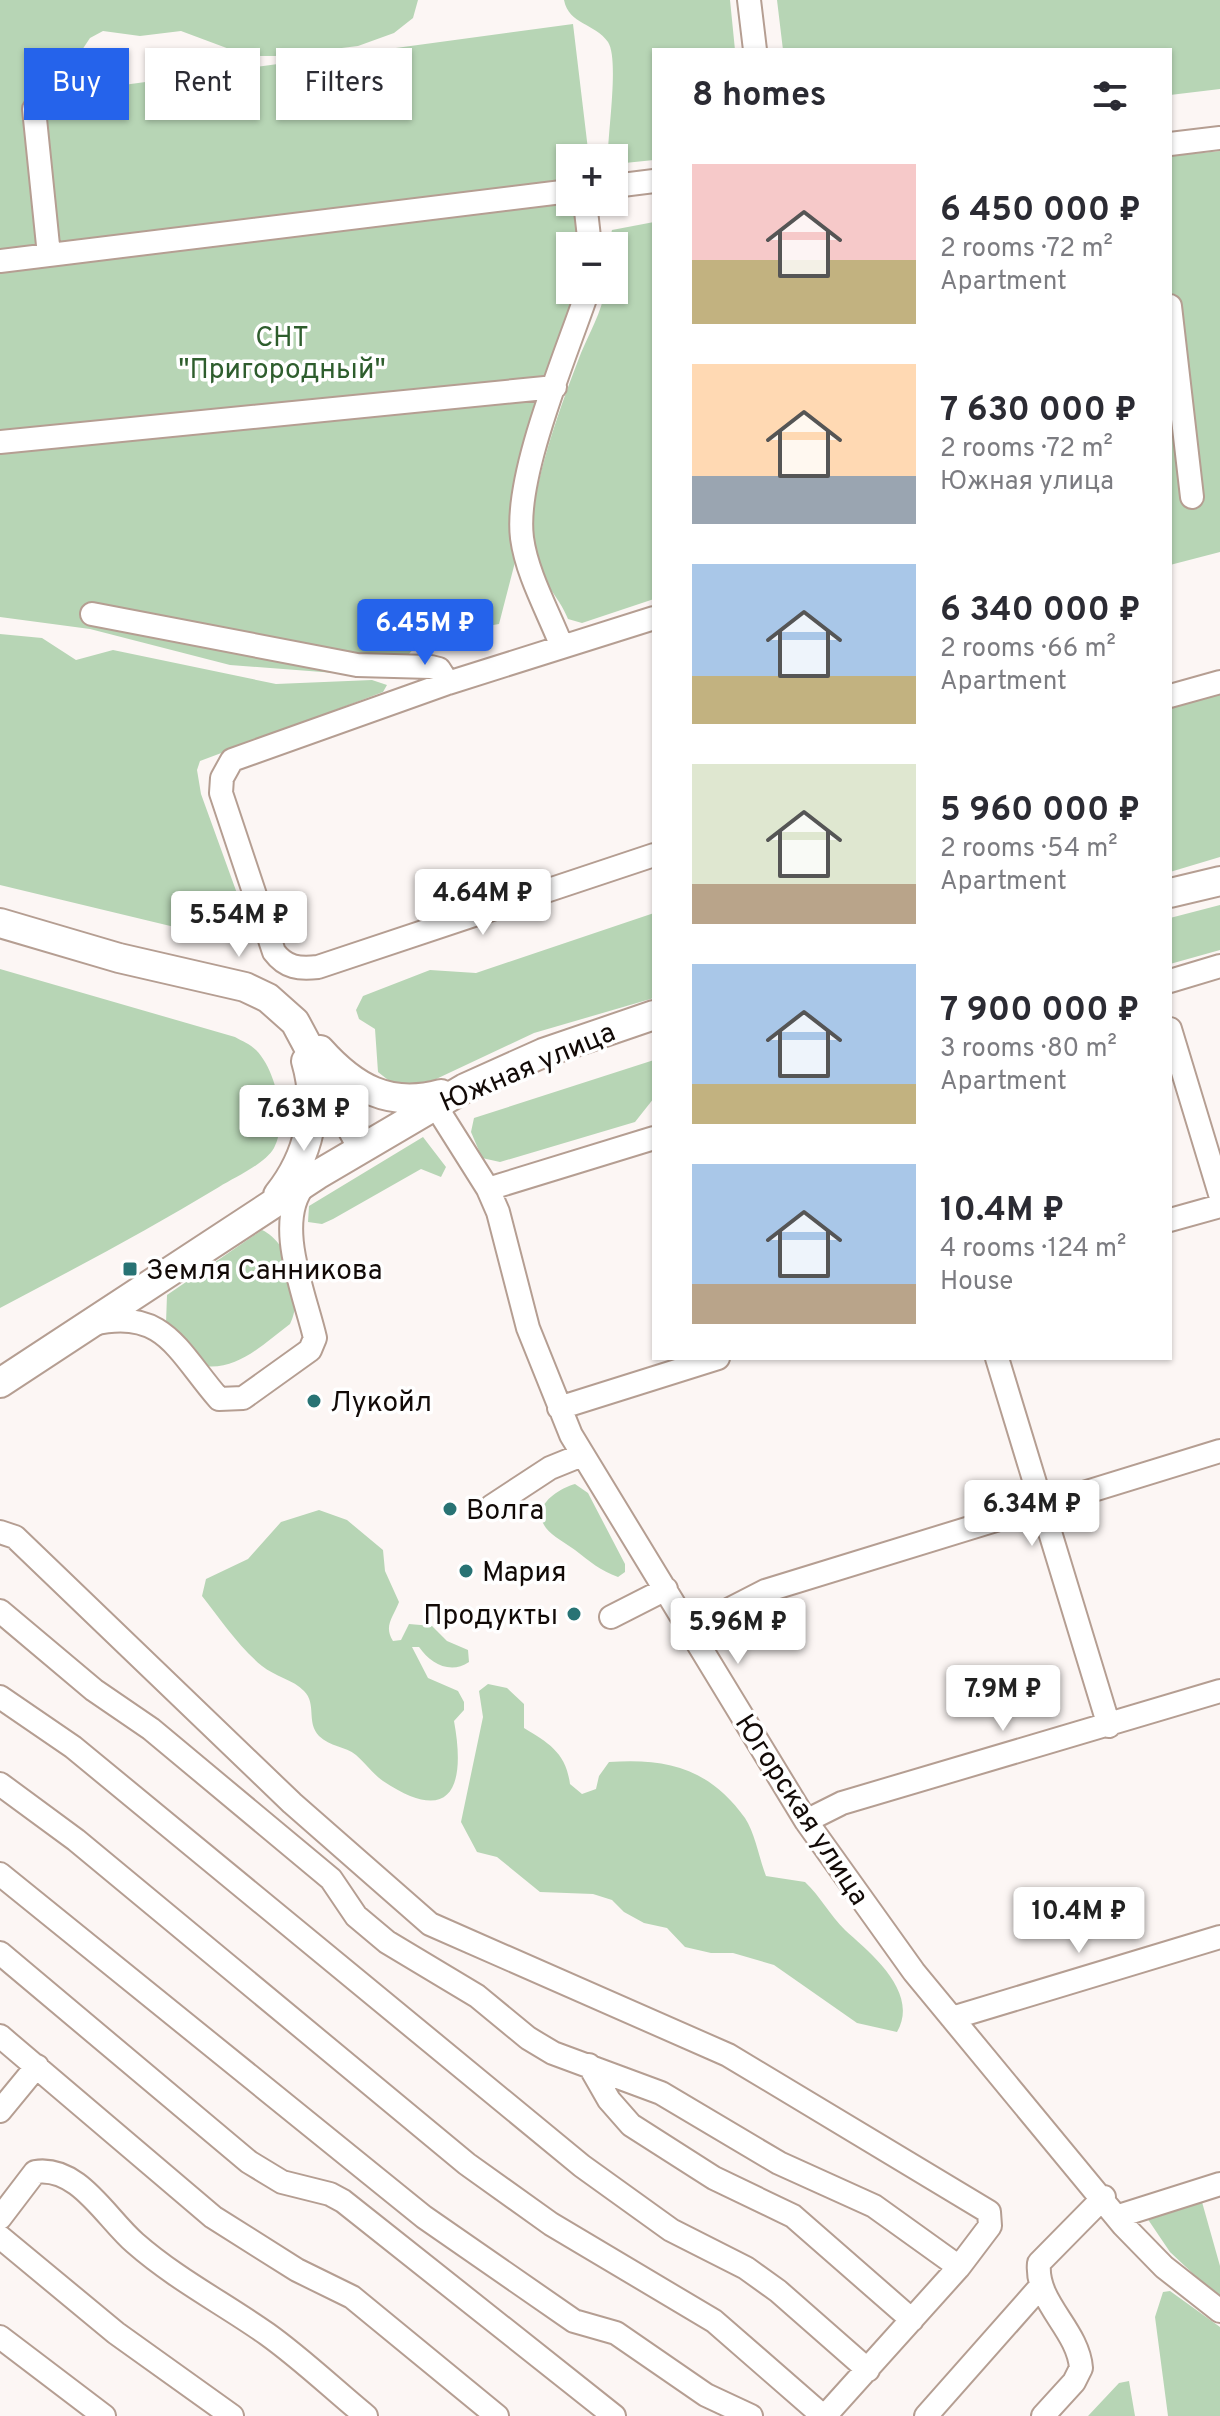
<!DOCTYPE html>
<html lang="en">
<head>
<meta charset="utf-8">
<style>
  :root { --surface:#fff; --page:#f7f7f7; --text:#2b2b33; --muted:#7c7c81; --accent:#2563eb }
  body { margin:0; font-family:Overpass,sans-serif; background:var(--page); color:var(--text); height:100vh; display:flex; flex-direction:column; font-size:30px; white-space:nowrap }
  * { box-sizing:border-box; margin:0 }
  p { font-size:26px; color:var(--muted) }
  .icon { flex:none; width:44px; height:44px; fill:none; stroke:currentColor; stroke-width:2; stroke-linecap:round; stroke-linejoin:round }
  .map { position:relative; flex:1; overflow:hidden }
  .details { position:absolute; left:652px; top:48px; width:520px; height:1312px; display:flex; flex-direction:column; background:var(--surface); border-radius:0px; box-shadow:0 2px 6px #0004 }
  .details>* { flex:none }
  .guide { position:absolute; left:24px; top:48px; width:508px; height:72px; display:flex; gap:16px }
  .controls { position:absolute; left:556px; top:144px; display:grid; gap:16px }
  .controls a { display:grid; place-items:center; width:72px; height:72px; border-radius:0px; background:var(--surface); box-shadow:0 2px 6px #0004; font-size:40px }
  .price { position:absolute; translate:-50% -68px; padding:0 18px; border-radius:8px; background:#fff; color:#222; font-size:26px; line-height:52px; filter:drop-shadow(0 2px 4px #0008) }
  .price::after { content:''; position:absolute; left:50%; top:48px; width:24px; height:18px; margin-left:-12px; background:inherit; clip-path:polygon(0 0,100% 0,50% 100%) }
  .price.active { background:var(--accent); color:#fff }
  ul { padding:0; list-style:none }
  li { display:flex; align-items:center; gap:24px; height:200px; padding:0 40px }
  li span { display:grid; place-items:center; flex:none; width:224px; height:160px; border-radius:0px; color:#555 }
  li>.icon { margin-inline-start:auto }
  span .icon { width:96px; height:96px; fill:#fffc; stroke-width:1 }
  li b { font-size:34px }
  h2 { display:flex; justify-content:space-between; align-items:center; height:96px; padding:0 40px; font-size:34px }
  .tag { padding:0 28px; border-radius:0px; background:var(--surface); box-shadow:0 2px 6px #0004; font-size:28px; line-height:72px }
  .tag.active { background:var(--accent); color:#fff }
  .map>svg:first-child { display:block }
  .green { fill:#b7d5b5 }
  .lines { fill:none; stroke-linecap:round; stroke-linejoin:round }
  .minor-casing { stroke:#b59e92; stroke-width:26 }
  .major-casing { stroke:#b59e92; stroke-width:32 }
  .minor { stroke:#fff; stroke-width:22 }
  .major { stroke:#fff; stroke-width:28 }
  .poi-dot { fill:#287374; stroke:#fff; stroke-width:3 }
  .labels { text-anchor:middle; stroke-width:7; stroke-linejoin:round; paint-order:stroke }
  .park-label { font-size:28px; fill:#2e5d2d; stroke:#fff }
  .street-label { font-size:28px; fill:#120a07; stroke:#fff }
  .poi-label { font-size:28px; fill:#120a07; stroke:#fff; text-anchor:start }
</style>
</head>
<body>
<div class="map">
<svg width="1220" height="2416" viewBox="0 0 1220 2416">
  <rect width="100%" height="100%" fill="#fcf6f4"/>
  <path class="green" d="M0 0H418L413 18 394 33 358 46 277 56H248L181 31 140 36 103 31 90 38 78 56 116 86 573 24 589 158H570V202H595L600 246H570V290H595L594 295 529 508 499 624 425 637 387 677 230 665 90 629 0 617Z
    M564 0H730L735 50H654V160L615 164 608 155C608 131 619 59 608 42 595 23 569 25 564 0Z
    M777 0H1220V89L1170 95V50H783Z
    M1220 151V552L1170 565V156Z
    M654 222V599L582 623 568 619C559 596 537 576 533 555 523 505 562 402 581 353 589 334 602 311 605 290H614V246H608L612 230Z
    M0 634 42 638 76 660 113 650 276 684 372 680 387 685 383 692 200 761 197 770 201 794 251 932V939L241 943 0 885Z
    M1220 693V857L1170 872V707Z
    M1220 905V950L1170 964V918Z
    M654 913V998L534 1033 434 1080 397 1087 378 1072 375 1029 359 1019 356 1010 363 996 430 970 476 973Z
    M0 969 235 1037C242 1041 250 1044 256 1050 276 1070 288 1122 274 1148 265 1164 235 1177 219 1187 148 1230 74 1269 0 1308Z
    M654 1060V1098L635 1122 500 1162 482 1158 471 1132 474 1118Z
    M423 1137 446 1167 441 1177 421 1169 333 1219 322 1224 308 1222 309 1206Z
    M262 1230C291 1243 304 1297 290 1324 263 1344 238 1371 203 1366L166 1323 167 1295Z
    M575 1484 588 1493 625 1564V1572L618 1577C601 1571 589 1561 575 1550 567 1544 552 1536 546 1528 530 1506 558 1489 575 1484Z
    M319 1510 347 1520 383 1550 385 1571 399 1602C394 1616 383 1626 393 1641L401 1640 409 1624 432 1626 447 1641 468 1650 469 1662C450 1675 430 1663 419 1647H412L428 1678 458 1691 464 1702V1710L454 1721C466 1786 452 1827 383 1781 373 1774 366 1764 356 1755 345 1746 330 1747 319 1736 306 1722 317 1704 304 1691 294 1680 274 1676 262 1666 239 1647 220 1619 202 1596L206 1579 248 1559 281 1522Z
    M488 1684 507 1688 524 1704V1728C549 1743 566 1753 570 1784L582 1794 596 1789 599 1776 609 1762C667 1758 709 1768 745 1818 755 1833 759 1858 766 1876L805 1882C820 1896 830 1915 845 1930 870 1953 920 1992 897 2032L857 2023 774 1965 733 1953H711L685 1947 667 1928 644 1923 624 1912 612 1900 593 1894 540 1892 497 1857 477 1852 461 1822 483 1717 479 1691Z
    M1202 2202 1220 2266V2299L1170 2252 1147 2218Z
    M1170 2291 1220 2327V2416H1168L1155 2317 1163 2292Z
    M1129 2381 1135 2416H1088L1119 2383Z"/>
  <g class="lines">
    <g class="minor-casing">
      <path id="minor" d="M749 0 755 50
        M34 109 49 255
        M1170 144 1220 138
        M614 186 654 181
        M585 202 590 246
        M0 261 570 191
        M1170 306 1192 497
        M0 442 555 387
        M92 614 357 665 431 667 439 669 448 683
        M654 618 448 683 232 760 222 778 221 793 274 952C286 968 299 969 318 967L654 855
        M562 647C549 613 527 575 522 538 514 475 567 353 588 290
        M1170 696 1220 682
        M1170 981 1220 966
        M1170 1029 1220 1194
        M435 1105 488 1189 498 1212 528 1328 571 1435 806 1821 914 1972 1123 2225 1164 2267 1220 2311
        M488 1189 654 1138
        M1170 1220 1220 1206
        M93 1324C164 1307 178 1352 219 1399L243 1398 310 1350 315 1338C305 1294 273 1222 305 1184
        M997 1358 1109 1726
        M559 1408 718 1358
        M492 1506 550 1468 582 1455
        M0 1532 15 1537 292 1803 430 1924 728 2055 989 2212 990 2226 959 2267 825 2416
        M0 1611 94 1690 151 1729 331 1879 356 1916 387 1942 477 1996 528 2038 553 2053 661 2093 779 2163 874 2206 959 2267
        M611 1617 666 1589
        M691 1629 765 1591 1220 1451
        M0 1697 73 1747 582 2166 671 2230 746 2268 778 2291 868 2370
        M0 1784 76 1840 467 2164 551 2224 714 2321 823 2416
        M806 1821 842 1803 1220 1691
        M0 1874 424 2217 574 2321 616 2333 706 2395 751 2416
        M0 1953 249 2162 282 2182 330 2194 343 2201 614 2416
        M952 2018 1220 1937
        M0 2036 213 2217 297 2270 352 2297 497 2416
        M589 2065 609 2100 631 2125 714 2178 793 2216 912 2320
        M0 2111 37 2066
        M1119 2216 1220 2184
        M0 2218 35 2172C78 2165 106 2218 135 2243 176 2279 223 2303 267 2334 302 2359 333 2389 366 2416
        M0 2237 116 2333 232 2416
        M0 2337 104 2416
        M926 2416 1041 2286
        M1043 2416 1074 2382 1081 2368C1078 2329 1035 2303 1039 2263L1104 2197"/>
    </g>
    <g class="major-casing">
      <path id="major" d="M1170 893 1220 881
        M0 923 119 958 245 987 268 998 295 1022 362 1147
        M320 1050C354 1088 389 1108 441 1094
        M278 1195C309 1156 320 1108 306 1061
        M0 1383 317 1175 465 1088 543 1053 654 1015"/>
    </g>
    <use href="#minor" class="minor"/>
    <use href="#major" class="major"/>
  </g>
  <g class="poi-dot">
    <rect x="122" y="1261" width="16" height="16" rx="4"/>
    <circle cx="314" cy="1401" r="8"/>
    <circle cx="450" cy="1509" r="8"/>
    <circle cx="466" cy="1571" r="8"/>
    <circle cx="574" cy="1614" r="8"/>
  </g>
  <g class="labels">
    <g class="park-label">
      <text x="282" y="346">СНТ<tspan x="282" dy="32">"Пригородный"</tspan></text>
    </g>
    <g class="street-label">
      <text transform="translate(527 1066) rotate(-23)" y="10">Южная улица</text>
      <text transform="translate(803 1809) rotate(57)" y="10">Югорская улица</text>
    </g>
    <g class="poi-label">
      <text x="146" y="1279">Земля Санникова</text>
      <text x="330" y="1411">Лукойл</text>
      <text x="466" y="1519">Волга</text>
      <text x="482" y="1581">Мария</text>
      <text x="558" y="1624" text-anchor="end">Продукты</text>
    </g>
  </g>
</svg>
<div class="controls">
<a>+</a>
<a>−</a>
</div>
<b class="price active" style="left:425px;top:667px">6.45M ₽</b>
<b class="price" style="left:483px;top:937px">4.64M ₽</b>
<b class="price" style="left:239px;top:959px">5.54M ₽</b>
<b class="price" style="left:304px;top:1153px">7.63M ₽</b>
<b class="price" style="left:1032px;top:1548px">6.34M ₽</b>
<b class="price" style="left:738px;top:1666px">5.96M ₽</b>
<b class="price" style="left:1003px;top:1733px">7.9M ₽</b>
<b class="price" style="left:1079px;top:1955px">10.4M ₽</b>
<div class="guide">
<a class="tag active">Buy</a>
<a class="tag">Rent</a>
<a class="tag">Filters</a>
</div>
<section class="details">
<h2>8 homes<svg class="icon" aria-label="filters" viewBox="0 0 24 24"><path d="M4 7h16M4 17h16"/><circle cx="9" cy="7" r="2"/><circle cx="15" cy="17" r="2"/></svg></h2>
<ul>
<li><span style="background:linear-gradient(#f6c9c9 60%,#c2b280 0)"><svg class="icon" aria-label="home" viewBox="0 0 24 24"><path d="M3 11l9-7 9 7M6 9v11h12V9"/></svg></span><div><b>6 450 000 ₽</b><p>2 rooms · 72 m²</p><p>Apartment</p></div></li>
<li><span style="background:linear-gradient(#ffd9b3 70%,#9aa5b1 0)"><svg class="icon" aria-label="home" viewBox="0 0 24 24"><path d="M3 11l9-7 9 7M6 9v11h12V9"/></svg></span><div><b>7 630 000 ₽</b><p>2 rooms · 72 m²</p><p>Южная улица</p></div></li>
<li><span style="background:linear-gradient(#a9c7e8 70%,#c2b280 0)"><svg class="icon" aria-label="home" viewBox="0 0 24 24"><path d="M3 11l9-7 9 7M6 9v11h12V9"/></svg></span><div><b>6 340 000 ₽</b><p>2 rooms · 66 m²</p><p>Apartment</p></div></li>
<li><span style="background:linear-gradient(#dfe7d0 75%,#b9a48a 0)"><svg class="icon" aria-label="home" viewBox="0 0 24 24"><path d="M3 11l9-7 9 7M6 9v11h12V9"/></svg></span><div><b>5 960 000 ₽</b><p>2 rooms · 54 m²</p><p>Apartment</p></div></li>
<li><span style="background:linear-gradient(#a9c7e8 75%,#c2b280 0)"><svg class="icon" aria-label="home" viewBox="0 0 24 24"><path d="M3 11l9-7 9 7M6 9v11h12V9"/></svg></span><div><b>7 900 000 ₽</b><p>3 rooms · 80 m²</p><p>Apartment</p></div></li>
<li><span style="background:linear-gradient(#a9c7e8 75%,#b9a48a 0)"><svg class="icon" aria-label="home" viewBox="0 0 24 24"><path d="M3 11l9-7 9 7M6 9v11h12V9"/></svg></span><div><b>10.4M ₽</b><p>4 rooms · 124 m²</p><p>House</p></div></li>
</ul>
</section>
</div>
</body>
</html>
